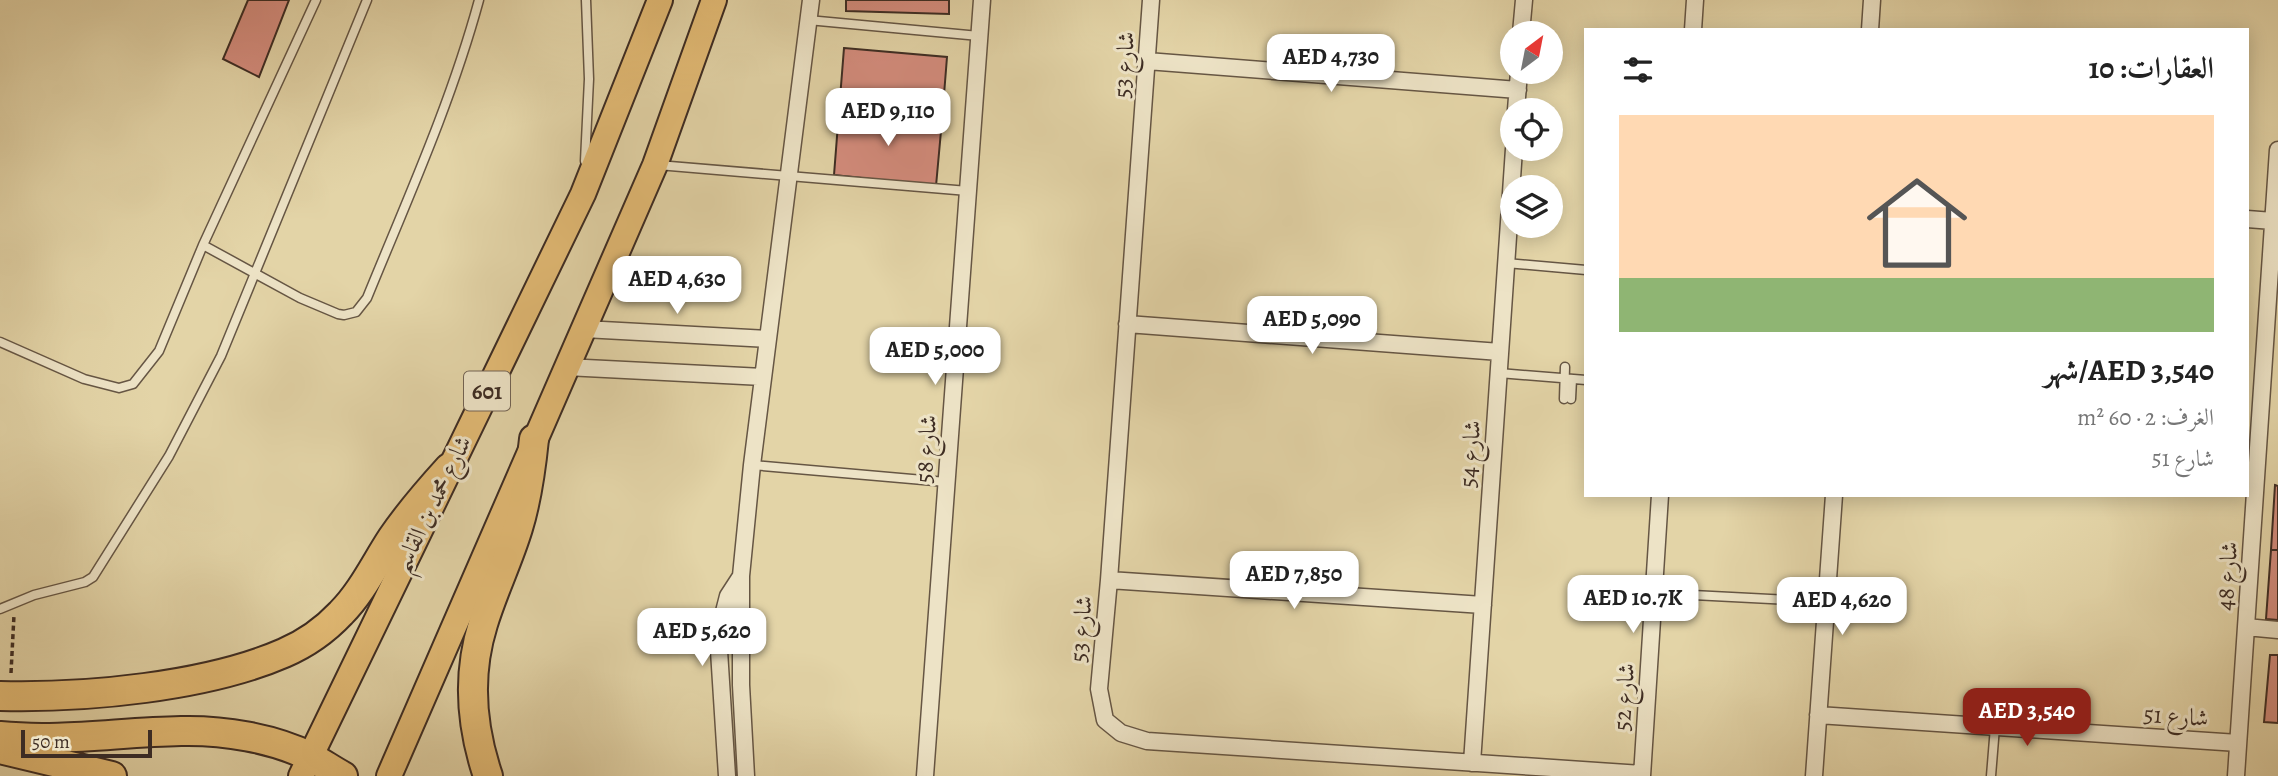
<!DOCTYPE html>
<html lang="ar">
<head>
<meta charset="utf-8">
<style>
  :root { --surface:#fff; --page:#f2f2f2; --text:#222; --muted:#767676; --accent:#8f2418 }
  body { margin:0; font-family:Alegreya,Amiri,serif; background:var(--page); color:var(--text); direction:rtl; height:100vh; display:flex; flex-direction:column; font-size:26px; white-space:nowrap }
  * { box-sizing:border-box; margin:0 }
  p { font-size:23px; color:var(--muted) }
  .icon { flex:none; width:38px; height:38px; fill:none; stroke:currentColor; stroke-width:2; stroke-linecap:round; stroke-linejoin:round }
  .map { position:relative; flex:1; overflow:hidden; direction:ltr }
  .side { position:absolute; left:1584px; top:28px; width:665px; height:469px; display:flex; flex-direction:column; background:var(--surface); border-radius:0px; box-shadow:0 4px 18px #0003; direction:rtl }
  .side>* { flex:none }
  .needle { width:46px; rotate:32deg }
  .tools { position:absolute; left:1500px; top:21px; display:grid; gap:14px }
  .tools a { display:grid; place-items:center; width:63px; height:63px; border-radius:50%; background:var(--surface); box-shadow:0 4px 18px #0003; font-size:35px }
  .scale { position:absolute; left:21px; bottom:18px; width:131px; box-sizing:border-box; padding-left:7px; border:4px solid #3d2c23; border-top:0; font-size:19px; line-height:24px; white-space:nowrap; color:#3d2c23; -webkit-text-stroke:5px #ede3c6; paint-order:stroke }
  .price { position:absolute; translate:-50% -60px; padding:0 16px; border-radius:14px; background:#fff; color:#222; font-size:23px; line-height:46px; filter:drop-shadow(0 2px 4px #0008) }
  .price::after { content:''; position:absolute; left:50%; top:42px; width:21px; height:16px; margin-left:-10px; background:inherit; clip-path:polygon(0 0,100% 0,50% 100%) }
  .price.on { background:var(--accent); color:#fff }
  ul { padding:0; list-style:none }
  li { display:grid; align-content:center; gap:14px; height:371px; padding:0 35px }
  li span { display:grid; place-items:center; height:217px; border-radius:0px; color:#555 }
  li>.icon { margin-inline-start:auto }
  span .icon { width:126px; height:126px; fill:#fffc; stroke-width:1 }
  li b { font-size:30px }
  h2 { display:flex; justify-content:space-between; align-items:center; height:84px; padding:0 35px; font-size:30px }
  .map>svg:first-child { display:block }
  .building { fill:#d48c7d; stroke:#3d2c23; stroke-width:2 }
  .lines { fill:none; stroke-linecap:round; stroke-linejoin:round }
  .lane-casing { stroke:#665644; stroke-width:11 }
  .street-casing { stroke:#665644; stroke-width:19 }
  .primary-casing { stroke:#3d2c23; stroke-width:28 }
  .highway-casing { stroke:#3d2c23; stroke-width:32 }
  .path { stroke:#3d2c23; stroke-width:3.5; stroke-dasharray:5 3.5; stroke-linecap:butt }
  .lane { stroke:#ede3c6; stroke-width:8 }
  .street { stroke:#ede3c6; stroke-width:16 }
  .primary { stroke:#e2ba74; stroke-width:24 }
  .highway { stroke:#e2ba74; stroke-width:28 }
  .labels { text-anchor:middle; stroke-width:6; stroke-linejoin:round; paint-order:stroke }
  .shield { fill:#ede3c6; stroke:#726354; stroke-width:2 }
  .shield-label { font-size:23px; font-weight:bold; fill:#3d2c23 }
  .street-label { font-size:24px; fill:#3d2c23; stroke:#ede3c6 }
</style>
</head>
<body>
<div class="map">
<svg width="2278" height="776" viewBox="0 0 2278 776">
  <rect width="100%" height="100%" fill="#e3d4a7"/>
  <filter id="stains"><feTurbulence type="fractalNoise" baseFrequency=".00286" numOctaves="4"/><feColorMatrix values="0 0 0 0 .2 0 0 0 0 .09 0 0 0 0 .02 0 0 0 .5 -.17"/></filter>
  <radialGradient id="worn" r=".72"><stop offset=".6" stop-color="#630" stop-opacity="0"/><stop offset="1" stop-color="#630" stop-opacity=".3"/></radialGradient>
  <path class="building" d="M248 0H289L259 77 223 59Z
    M846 0H949V14L846 11Z
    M844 48 947 57 942 120 839 111Z
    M839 111 942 120 936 186 834 175Z
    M2275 485 2278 486V550H2271Z
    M2271 550H2278V620L2266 619Z
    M2270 655H2278V723L2264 722Z"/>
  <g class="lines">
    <g class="lane-casing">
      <path id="lane" d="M808 20 979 36
        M585 161 589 79 586 0
        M658 165 968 191
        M203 245 300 298 338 314 344 315 356 312 367 298C407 200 451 103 479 0
        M1506 263 1586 270
        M0 342 84 379 119 388 133 384 159 351 203 245 316 0
        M1499 373 1586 380
        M1564 399 1565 367
        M1571 399 1572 379
        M752 465 946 482
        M1654 593 1826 602
        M0 609 34 595 85 582 93 577 169 456 221 356 367 0
        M1991 776 1995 727"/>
    </g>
    <g class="street-casing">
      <path id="street" d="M1151 0 1109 580 1099 689 1105 720 1121 733 1147 741 1642 774
        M1693 30 1695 0
        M1870 30 1872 0
        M1521 33 1524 0
        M1147 61 1518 90
        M1516 110 1519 72
        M2247 219 2273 221
        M1127 324 1500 352
        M584 329 768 339
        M566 367 763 377
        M1109 580 1483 605
        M2246 627 2278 630
        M1818 715 2238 743
        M1472 763 1514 149
        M727 776 718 635 728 596 741 576
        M746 776 741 685V576L752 465 811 0
        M925 776 982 0
        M1642 776 1660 495
        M1814 776 1834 495
        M2236 776 2278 150"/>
    </g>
    <g class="primary-casing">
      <path id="primary" d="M301 776 583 194 660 0
        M389 776 655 165 714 0"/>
    </g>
    <g class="highway-casing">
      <path id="highway" d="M0 696C85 698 206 687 284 653 305 644 325 630 341 613 362 592 375 564 392 538 409 513 429 490 449 468
        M0 736C61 742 120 732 181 731 223 730 273 738 311 757 322 763 332 770 343 776
        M0 749 112 776
        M488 776C471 726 467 675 483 624 493 591 508 561 518 528 527 499 531 469 534 439"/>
    </g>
    <path class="path" d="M11 673 14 615"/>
    <use href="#lane" class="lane"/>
    <use href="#street" class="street"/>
    <use href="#primary" class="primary"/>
    <use href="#highway" class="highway"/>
  </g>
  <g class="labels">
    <rect class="shield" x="464" y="371.5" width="46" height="39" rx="5"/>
    <g class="shield-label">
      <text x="487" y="399">601</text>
    </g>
    <g class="street-label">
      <text transform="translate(1124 65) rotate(-86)" y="8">شارع 53</text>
      <text transform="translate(926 449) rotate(-86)" y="8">شارع 58</text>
      <text transform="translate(1470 454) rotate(-86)" y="8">شارع 54</text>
      <text transform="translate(432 504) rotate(-64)" y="8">شارع محمد بن القاسم</text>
      <text transform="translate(2227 576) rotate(-86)" y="8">شارع 48</text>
      <text transform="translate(1081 629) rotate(-85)" y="8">شارع 53</text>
      <text transform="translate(1624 697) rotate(-86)" y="8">شارع 52</text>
      <text transform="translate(2176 716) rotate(4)" y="8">شارع 51</text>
    </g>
  </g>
  <rect width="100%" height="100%" filter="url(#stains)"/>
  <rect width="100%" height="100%" fill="url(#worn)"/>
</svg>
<div class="tools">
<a><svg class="needle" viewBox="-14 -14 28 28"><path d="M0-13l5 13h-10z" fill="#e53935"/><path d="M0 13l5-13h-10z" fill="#767676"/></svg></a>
<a><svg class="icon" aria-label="locate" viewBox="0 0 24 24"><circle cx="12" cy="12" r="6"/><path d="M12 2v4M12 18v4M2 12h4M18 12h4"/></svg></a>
<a><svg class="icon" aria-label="layers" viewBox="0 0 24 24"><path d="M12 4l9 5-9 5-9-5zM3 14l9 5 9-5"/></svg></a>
</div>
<div class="scale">50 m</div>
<b class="price" style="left:1331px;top:94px">AED 4,730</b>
<b class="price" style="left:888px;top:148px">AED 9,110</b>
<b class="price" style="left:677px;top:316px">AED 4,630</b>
<b class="price" style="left:1312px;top:356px">AED 5,090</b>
<b class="price" style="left:935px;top:387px">AED 5,000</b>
<b class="price" style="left:1294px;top:611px">AED 7,850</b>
<b class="price" style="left:1633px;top:635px">AED 10.7K</b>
<b class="price" style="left:1842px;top:637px">AED 4,620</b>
<b class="price" style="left:702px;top:668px">AED 5,620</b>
<b class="price on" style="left:2027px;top:748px">AED 3,540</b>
<section class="side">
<h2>العقارات: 10<svg class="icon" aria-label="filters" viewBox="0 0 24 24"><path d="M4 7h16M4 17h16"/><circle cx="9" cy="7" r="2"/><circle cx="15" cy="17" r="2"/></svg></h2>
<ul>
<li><span style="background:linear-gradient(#ffd9b3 75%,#8fb573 0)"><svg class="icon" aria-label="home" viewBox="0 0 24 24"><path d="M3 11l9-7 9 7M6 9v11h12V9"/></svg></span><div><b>AED 3,540/شهر</b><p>الغرف: 2 · 60 m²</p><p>شارع 51</p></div></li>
</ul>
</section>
</div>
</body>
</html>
